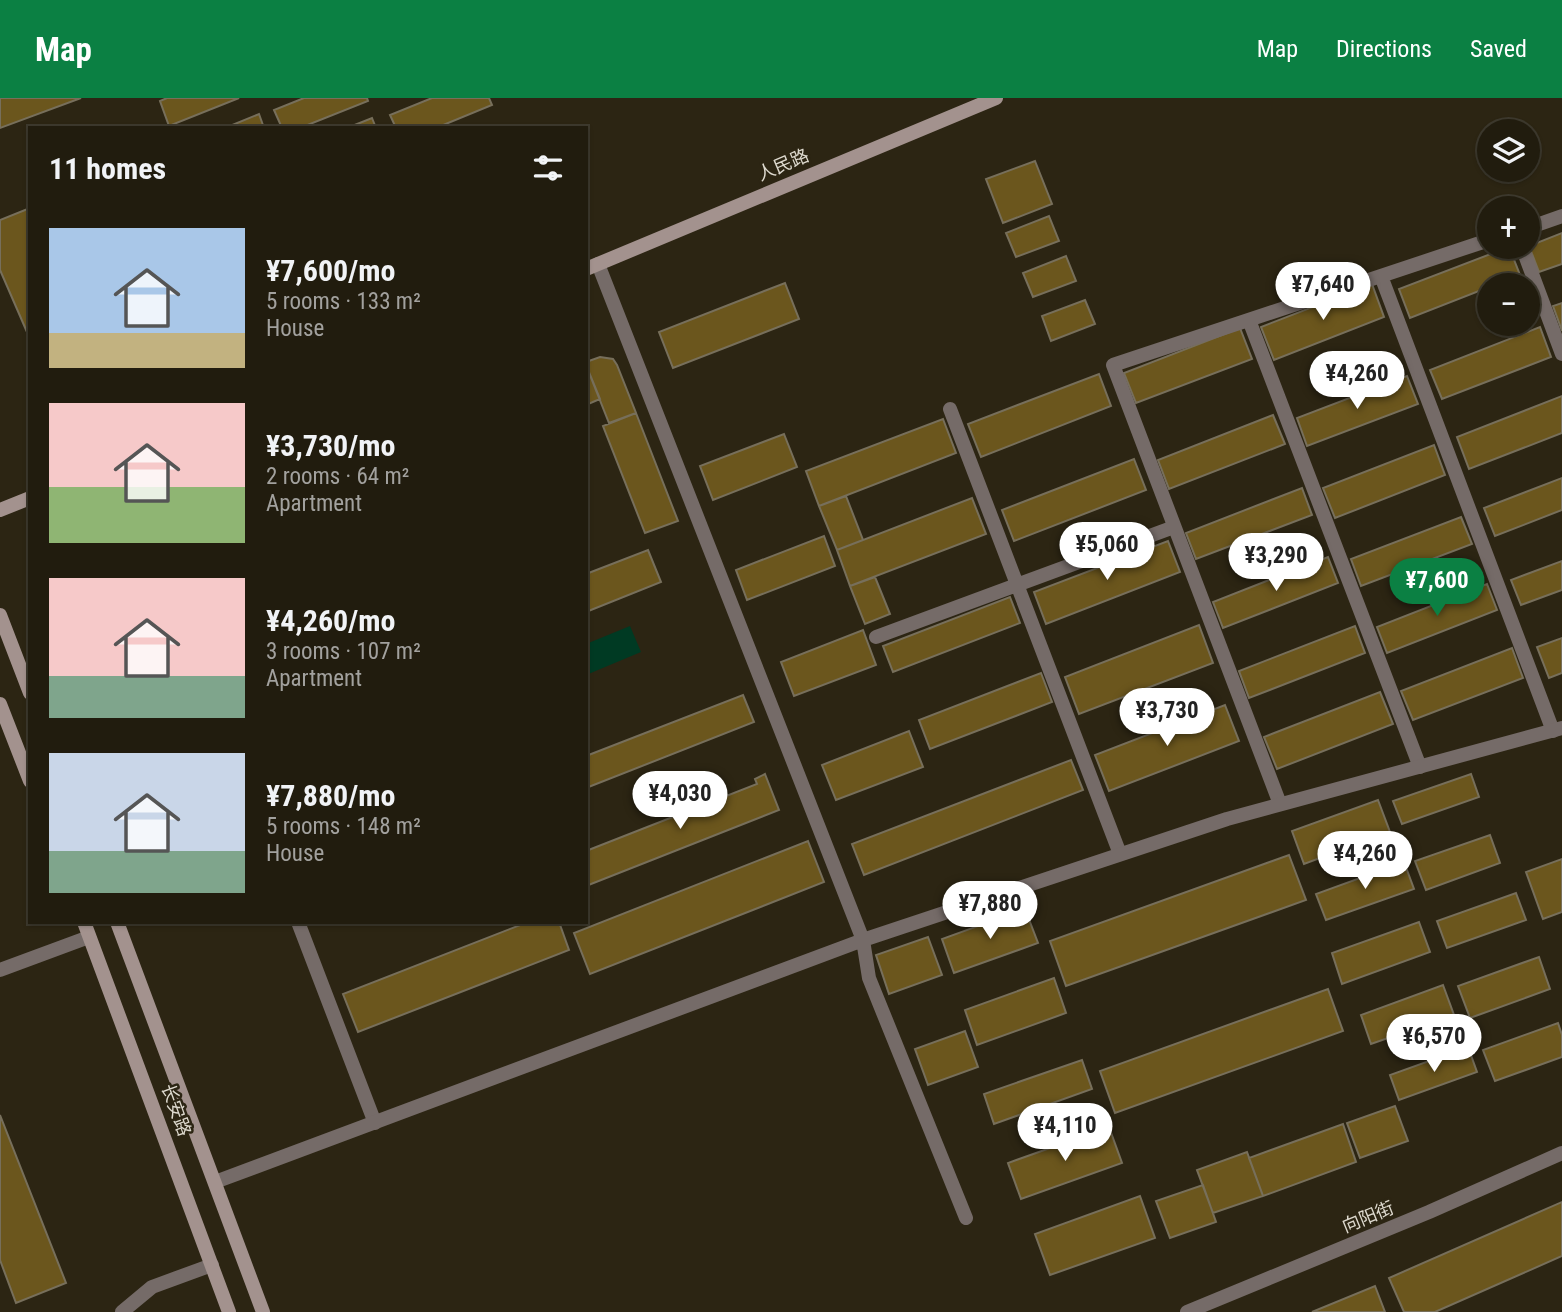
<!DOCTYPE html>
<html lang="en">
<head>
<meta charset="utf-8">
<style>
  :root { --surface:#211c0e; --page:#292517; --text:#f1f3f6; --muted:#a2a19e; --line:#3e3a2e; --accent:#0b8043 }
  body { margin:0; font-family:"Roboto Condensed","Noto Sans SC",sans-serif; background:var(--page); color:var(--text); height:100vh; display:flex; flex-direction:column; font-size:26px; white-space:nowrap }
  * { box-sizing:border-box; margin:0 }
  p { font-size:23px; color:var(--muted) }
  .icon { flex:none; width:38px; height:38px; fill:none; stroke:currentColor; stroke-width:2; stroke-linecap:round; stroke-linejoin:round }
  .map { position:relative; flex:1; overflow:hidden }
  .drawer { position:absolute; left:28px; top:28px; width:560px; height:798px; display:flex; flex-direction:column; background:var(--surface); border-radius:0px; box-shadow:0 2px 5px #0004,0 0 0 2px var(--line) }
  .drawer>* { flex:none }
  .buttons { position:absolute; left:1477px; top:21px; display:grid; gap:14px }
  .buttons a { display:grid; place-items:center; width:63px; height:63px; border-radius:50%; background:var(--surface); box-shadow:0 2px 5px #0004,0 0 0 2px var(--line); font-size:35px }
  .price { position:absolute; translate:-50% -60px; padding:0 16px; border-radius:24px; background:#fff; color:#222; font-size:23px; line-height:46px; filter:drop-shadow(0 2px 4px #0008) }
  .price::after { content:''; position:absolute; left:50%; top:42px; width:21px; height:16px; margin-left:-10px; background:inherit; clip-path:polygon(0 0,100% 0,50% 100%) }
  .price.active { background:var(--accent); color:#fff }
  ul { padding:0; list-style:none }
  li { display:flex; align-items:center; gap:21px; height:175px; padding:0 21px }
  li span { display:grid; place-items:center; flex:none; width:196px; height:140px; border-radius:0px; color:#555 }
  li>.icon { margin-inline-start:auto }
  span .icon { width:84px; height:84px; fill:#fffc; stroke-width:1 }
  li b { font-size:30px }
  h2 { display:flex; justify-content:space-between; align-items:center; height:84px; padding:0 21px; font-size:30px }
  header { display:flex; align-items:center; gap:42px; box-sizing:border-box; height:98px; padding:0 35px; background:var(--accent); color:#fff }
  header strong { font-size:33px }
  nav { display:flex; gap:38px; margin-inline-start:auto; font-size:24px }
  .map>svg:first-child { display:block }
  .green { fill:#003a23 }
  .building { fill:#6b561d; stroke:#776f5b; stroke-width:2 }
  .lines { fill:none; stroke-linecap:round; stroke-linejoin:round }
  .service { stroke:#756b68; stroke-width:14 }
  .minor { stroke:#756b68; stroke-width:14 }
  .tertiary { stroke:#756b68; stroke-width:14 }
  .secondary { stroke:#a3928e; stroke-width:14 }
  .labels { text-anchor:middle; stroke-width:5; stroke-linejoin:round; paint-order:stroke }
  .street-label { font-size:18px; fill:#dedacf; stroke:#2c2513 }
</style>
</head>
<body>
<header>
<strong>Map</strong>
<nav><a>Map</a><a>Directions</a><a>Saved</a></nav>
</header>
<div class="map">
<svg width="1562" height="1214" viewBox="0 0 1562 1214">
  <rect width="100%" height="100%" fill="#2c2513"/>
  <path class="green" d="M630 528 641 554 586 577V546Z"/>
  <path class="building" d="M0 0H81L0 30Z
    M167 0H239L169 28 160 3Z
    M304 0H367L368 3 300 30H282L274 12Z
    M432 0H489L492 7 436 30H396L390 17Z
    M259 16 264 30H225Z
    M372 20 376 30H347Z
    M1035 63 1052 106 1003 125 986 81Z
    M30 110V241L0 172V122Z
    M1049 118 1059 143 1016 159 1006 135Z
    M1562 135V166L1539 174 1529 148Z
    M1509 149 1520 177 1410 220 1399 191Z
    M1066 158 1076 183 1033 199 1023 175Z
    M785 185 799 221 673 270 659 234Z
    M1372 186 1384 219 1274 262 1261 229Z
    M1085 202 1095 226 1051 243 1042 218Z
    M1562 205V233L1553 208Z
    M1540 229 1551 259 1442 301 1430 272Z
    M1240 230 1252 261 1136 305 1124 275Z
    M600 259 613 261 617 267 636 315 609 325 586 267V264Z
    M586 267 600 301 586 307Z
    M1099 276 1111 308 981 359 968 326Z
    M1407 278 1418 306 1307 348 1297 320Z
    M1562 298V335L1469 371 1457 339Z
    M636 315 678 423 645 435 603 328Z
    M1273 317 1285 346 1169 391 1158 362Z
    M943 321 956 355 819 408 806 373Z
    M784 336 797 369 713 402 700 368Z
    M1434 347 1445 377 1335 420 1323 390Z
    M1134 361 1146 392 1014 443 1002 412Z
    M1562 380V412L1495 438 1484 410Z
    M1302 390 1312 417 1196 461 1186 435Z
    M846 398 863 442 837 452 819 408Z
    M972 400 986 436 850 488 837 452Z
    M1461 419 1472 446 1361 488 1351 461Z
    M824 438 835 468 747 502 736 472Z
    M1168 443 1180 474 1046 526 1034 494Z
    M648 452 661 484 586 514V476Z
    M1328 459 1338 485 1223 530 1213 504Z
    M1562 463V492L1521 507 1511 482Z
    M875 479 890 516 865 526 850 488Z
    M1487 486 1497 512 1387 555 1377 529Z
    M1010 499 1020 525 893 574 883 548Z
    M1199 527 1213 565 1079 616 1065 579Z
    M1355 528 1365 555 1249 600 1239 573Z
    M863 532 876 567 794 598 781 564Z
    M1562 540V575L1549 580 1537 549Z
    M1512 550 1523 580 1413 622 1401 593Z
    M1041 575 1052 604 930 651 919 622Z
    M1380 594 1393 626 1277 671 1264 639Z
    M743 597 754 624 586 690V658Z
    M1225 607 1239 643 1109 693 1095 657Z
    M909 633 923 669 836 702 822 667Z
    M1071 662 1083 692 864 777 852 746Z
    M765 676 779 712 586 788V753L757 686 755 681Z
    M1471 676 1479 699 1402 726 1393 703Z
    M1378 702 1390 734 1304 766 1292 733Z
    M1490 737 1500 765 1426 792 1415 763Z
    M808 743 824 784 590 876 574 835Z
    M1289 757 1306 802 1066 888 1050 843Z
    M1562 761V814L1543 821 1526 774Z
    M1404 764 1414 791 1326 822 1316 796Z
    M1516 795 1526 822 1447 850 1437 823Z
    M1025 811 1038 845 954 875 942 841Z
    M528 824H559L569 852 358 934 343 896Z
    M1419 824 1430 854 1342 886 1332 855Z
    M928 839 942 877 889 896 876 857Z
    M1539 859 1550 891 1470 920 1458 888Z
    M1054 880 1066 915 977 947 965 912Z
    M1443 887 1454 917 1371 946 1361 917Z
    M1328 891 1343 933 1115 1015 1100 973Z
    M1558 925 1562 937V959L1495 983 1483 952Z
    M965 933 978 969 928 987 915 951Z
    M1468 949 1477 974 1399 1002 1390 977Z
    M1082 962 1092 991 994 1026 984 996Z
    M1395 1008 1408 1043 1360 1060 1347 1025Z
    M0 1017 66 1185 16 1205 0 1162Z
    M1343 1026 1356 1064 1263 1098 1249 1060Z
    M1109 1029 1122 1065 1021 1101 1008 1065Z
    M1247 1054 1263 1098 1213 1115 1197 1072Z
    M1203 1087 1216 1124 1170 1140 1156 1103Z
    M1140 1098 1155 1140 1050 1177 1035 1136Z
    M1562 1104V1158L1435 1214H1404L1389 1180Z
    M1375 1188 1385 1214H1312Z"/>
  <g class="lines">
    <path class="service" d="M1528 130 1562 118
      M1522 149 1562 256
      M1381 178 1553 633
      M1249 222 1420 669
      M950 311 1120 756
      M876 539 1174 429
      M1280 706 1113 267 1489 142
      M298 824 375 1025
      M0 872 89 839
      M122 1214 152 1189 212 1167"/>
    <path class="minor" d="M598 166 863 842 869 880 966 1120
      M215 1084 863 842 1227 721 1562 630"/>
    <path class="tertiary" d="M1187 1214 1429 1114 1562 1055"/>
    <path class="secondary" d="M586 171 996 0
      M0 412 30 400
      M0 517 30 595
      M0 606 30 683
      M84 824 229 1214
      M117 824 263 1214"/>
  </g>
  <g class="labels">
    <g class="street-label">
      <text transform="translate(783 67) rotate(-23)" y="6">人民路</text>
      <text transform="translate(176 1012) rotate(70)" y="6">长安路</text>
      <text transform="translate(1368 1119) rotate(-22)" y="6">向阳街</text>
    </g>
  </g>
</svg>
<div class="buttons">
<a><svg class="icon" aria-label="layers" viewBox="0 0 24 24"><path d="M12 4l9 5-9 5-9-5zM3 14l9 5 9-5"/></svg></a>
<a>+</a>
<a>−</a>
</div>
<b class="price" style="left:1323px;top:224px">¥7,640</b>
<b class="price" style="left:1357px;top:313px">¥4,260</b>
<b class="price" style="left:1107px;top:484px">¥5,060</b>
<b class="price" style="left:1276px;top:495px">¥3,290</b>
<b class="price active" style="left:1437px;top:520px">¥7,600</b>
<b class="price" style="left:1167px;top:650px">¥3,730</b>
<b class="price" style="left:680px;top:733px">¥4,030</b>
<b class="price" style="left:1365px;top:793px">¥4,260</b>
<b class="price" style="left:990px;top:843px">¥7,880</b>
<b class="price" style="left:1434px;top:976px">¥6,570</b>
<b class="price" style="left:1065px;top:1065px">¥4,110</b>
<section class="drawer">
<h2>11 homes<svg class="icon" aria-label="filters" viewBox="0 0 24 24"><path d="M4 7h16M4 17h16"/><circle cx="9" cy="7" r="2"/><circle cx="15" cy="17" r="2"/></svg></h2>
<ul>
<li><span style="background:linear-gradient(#a9c7e8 75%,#c2b280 0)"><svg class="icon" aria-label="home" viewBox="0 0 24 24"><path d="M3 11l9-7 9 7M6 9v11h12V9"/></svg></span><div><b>¥7,600/mo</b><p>5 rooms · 133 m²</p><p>House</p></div></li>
<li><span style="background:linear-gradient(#f6c9c9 60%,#8fb573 0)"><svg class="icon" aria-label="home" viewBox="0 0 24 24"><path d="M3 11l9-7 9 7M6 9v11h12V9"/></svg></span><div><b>¥3,730/mo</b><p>2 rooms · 64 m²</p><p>Apartment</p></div></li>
<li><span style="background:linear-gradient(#f6c9c9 70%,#7fa58c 0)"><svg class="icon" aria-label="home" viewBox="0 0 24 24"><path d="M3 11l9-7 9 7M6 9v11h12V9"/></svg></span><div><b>¥4,260/mo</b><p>3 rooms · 107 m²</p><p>Apartment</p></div></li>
<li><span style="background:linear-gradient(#c9d6e8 70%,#7fa58c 0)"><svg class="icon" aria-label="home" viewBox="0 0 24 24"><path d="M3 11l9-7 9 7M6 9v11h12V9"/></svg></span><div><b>¥7,880/mo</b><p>5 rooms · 148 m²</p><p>House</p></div></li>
</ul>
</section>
</div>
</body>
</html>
